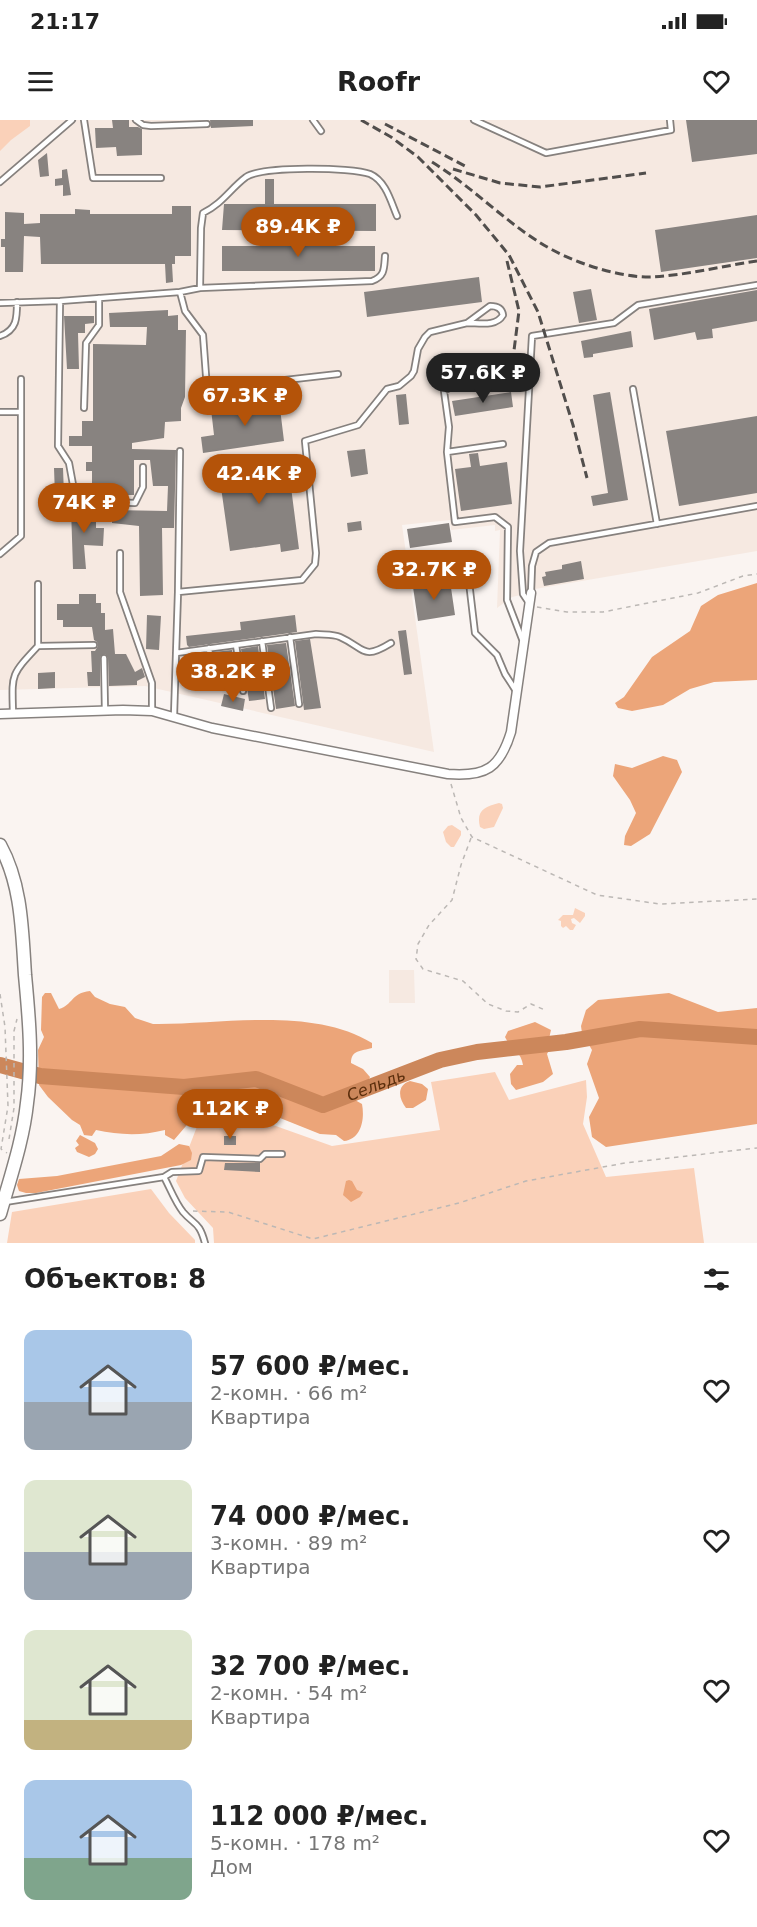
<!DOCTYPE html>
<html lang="ru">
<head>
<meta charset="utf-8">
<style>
  :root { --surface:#fff; --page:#f6f6f6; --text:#222; --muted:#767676; --accent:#b45309 }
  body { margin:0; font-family:"DejaVu Sans",sans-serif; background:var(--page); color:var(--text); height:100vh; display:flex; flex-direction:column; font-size:22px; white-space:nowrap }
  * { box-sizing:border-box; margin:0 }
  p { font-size:20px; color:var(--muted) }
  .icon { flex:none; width:33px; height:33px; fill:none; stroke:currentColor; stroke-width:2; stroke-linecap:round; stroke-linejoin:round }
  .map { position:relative; height:1123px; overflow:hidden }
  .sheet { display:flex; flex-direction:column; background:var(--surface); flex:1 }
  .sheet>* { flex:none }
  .price { position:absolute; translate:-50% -51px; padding:0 14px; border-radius:21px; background:var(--accent); color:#fff; font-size:20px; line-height:39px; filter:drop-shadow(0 2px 3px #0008) }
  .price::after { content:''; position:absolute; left:50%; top:36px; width:18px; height:14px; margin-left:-9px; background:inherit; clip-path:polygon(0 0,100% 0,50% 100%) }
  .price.on { background:#222; color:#fff }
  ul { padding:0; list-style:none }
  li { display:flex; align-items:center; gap:18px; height:150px; padding:0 24px }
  li span { display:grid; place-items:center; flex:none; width:168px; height:120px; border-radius:12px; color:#555 }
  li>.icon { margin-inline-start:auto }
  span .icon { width:72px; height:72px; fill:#fffc; stroke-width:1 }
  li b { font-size:26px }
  h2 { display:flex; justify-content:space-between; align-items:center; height:72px; padding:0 24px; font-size:26px }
  .status { display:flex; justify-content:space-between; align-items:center; height:42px; padding:0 30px; background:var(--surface); direction:ltr }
  .status svg { height:16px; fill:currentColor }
  header { display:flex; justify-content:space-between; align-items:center; height:78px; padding:0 24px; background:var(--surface); font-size:27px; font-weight:700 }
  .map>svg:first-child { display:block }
  .built { fill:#f6e9e1 }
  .green { fill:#fad1b9 }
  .forest { fill:#eca579 }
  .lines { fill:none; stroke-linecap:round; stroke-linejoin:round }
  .river { stroke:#cc875b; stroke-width:16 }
  .building { fill:#888380 }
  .service-casing { stroke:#86817e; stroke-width:8 }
  .minor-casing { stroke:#86817e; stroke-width:11 }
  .secondary-casing { stroke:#86817e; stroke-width:15 }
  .path { stroke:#bcb8b5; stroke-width:1.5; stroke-dasharray:4.5 4.5; stroke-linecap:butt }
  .service { stroke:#fff; stroke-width:4.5 }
  .minor { stroke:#fff; stroke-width:8 }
  .secondary { stroke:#fff; stroke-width:12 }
  .rail { stroke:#514e4c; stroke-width:3; stroke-dasharray:9 4.5; stroke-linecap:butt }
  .labels { text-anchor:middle; stroke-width:5; stroke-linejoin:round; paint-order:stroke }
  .water-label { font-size:16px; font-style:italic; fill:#5b2e0c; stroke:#fff }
</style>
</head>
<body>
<div class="status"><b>21:17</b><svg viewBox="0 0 49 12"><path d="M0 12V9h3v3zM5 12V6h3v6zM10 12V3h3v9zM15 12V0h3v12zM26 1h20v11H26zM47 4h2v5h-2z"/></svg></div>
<header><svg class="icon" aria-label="menu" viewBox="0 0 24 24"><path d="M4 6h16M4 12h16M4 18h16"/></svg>Roofr<svg class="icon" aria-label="heart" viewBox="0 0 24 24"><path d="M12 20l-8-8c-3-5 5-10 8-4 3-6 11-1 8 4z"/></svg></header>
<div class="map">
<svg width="757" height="1123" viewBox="0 0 757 1123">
  <rect width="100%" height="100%" fill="#faf4f1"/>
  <path class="built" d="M0 0H757V431L535 469 534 472 512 477 497 488 500 410 495 411V405L451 410 450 400 402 405 434 632 145 566 0 570Z
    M389 850H414L415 883H389Z"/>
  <path class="green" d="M0 0H30V6L11 20 0 31Z
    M499 683 502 684 503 688 494 707 484 709 480 707C476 691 484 687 499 683Z
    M452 705 461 711V715L454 727H451L446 722 443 712 448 706Z
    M575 788 585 793V796L580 803 574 798 571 799 572 803 576 805 573 810H570L566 806 563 808 561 806V801L558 800 563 795H573Z
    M495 952 509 980 586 960 587 977 583 1004 606 1057 694 1048 704 1123H214L213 1108 185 1078 176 1061 198 1004 242 994 332 1026 440 1010 431 962Z
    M151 1069 169 1093 195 1120V1123H7L12 1092Z"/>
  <path class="forest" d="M757 463V560L714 562 690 569 663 585 632 591 618 588 615 583 624 577 652 537 690 511 701 486 718 475Z
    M663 636 677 640 682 652 650 714 631 726 624 725 625 716 636 693 630 680 613 656 615 644 632 648Z
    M90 871 95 877 110 884 125 887 135 898 153 904C222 905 311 886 372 923V928C361 931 351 930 351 943L363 949 370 957 367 964 354 976 355 980 362 984C365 1000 361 1019 344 1021L336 1015 320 1014 255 988C243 985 223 990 207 989L202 983C193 987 191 989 192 999L174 1020 165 1015V1010C141 1016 119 1015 96 1010L92 1016 84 1015 80 1005 72 1000 48 977 39 965 38 930 44 917 41 910 42 877 45 873H51L59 889C73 885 71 873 90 871Z
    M669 873 718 892 757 888V1004L606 1027 592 1017 589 997 599 978 587 944 592 930 582 913 581 906 586 890 598 880Z
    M535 902 551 910 548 923 550 928 547 934 553 954 543 962 516 970 511 964 510 954 517 945H523C521 931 510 928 505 917L508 911Z
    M410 961 422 964 428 969 426 980 413 988H406C398 978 397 965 410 961Z
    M80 1015 95 1023 98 1029 95 1034 89 1037 77 1032 75 1028 79 1025 76 1021Z
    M179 1024 189 1026 192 1033 191 1040 181 1045 36 1073H26L19 1071 17 1065 19 1059 57 1056 161 1036Z
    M349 1060 352 1061 357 1070 363 1072 360 1077 351 1082 343 1075 346 1061Z"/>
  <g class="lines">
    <path class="river" id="s1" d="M0 945 40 956 184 967 256 959 323 985 440 940 477 932 566 922 640 909 757 917"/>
  </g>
  <path class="building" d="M112 0H129V7H138L142 9V35L117 36 116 27 96 28 95 8H113Z
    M210 0H253V6L211 8Z
    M686 0H757V34L692 42Z
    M47 33 49 56 40 57 38 40Z
    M67 49 71 75 63 76V65L55 66V59L62 58V50Z
    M265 59H274V84H376V111L222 110 224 84H265Z
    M172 86H191V136H175V144H172L173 162 166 163 165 144H41L40 117 24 116 23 152H5V127H1V119H5V92L24 93V104L40 103V94H75V89L90 90V94H172Z
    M757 95V138L661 152 655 110Z
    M222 126H375V151H222Z
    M479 157 482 182 367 197 364 172Z
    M591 169 597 200 579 203 573 172Z
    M757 170V201L712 209 713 218 697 220 695 212 654 220 649 189Z
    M168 190V196L178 195V210H186L185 277 181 288V301L165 302 164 318 132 323V329L176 330 174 408H162L163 475 140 476 139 406 112 403V390L167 391 168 366H153L150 340H134V375H119V368L92 369V351H86V342H92V326H69V316H82V301H93V224L146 225 147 207H110L109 193Z
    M64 196H94V203L85 204V213H78L79 249H67Z
    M631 211 633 227 593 234V237L584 238 581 221Z
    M511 272 513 287 455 296 452 281Z
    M610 272 628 380 593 386 591 376 608 373 593 275Z
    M406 274 409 304 399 305 396 275Z
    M279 280 284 321 203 333 201 317 214 315 211 289Z
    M757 296V373L679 386 666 311Z
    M365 329 368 354 351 357 347 331Z
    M478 333 480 346 507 342 512 384 461 391 455 349 471 347 469 334Z
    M287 336 299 429 281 432 280 424 230 431 218 346Z
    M54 348H63L64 375 55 376Z
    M71 388H96V408H104L103 426 84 425 86 449H73Z
    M361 401 362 410 348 412 347 403Z
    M449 403 452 422 410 428 407 409Z
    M581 441 584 459 544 466 542 457 546 456 545 452 562 449V445Z
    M450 461 455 495 418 501 413 467Z
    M79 474H96V483H101V493H105V510L113 509 115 534H126L135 552 142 548 145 557 137 561V565L109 566 108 538 105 534 100 537V566H88L87 552H92L91 531H95L98 526 97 522 94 520 92 507H63V500H57V484H79Z
    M147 495 161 496 159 530 146 529Z
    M295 495 297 512 189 527 187 525 186 516 241 510 240 502Z
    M406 510 412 554 404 555 398 511Z
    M310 519 321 588 304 590 295 521Z
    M286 523 295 586 276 589 267 525Z
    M258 526 265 579 249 581 241 529Z
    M232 530 237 563 219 566 214 532Z
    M205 534 209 560 194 562 190 536Z
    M55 552V568L38 569V553Z
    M224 574 245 579 243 591 221 586Z
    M224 1016H236V1025H224Z
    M225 1043H260V1052L224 1050Z"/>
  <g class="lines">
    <g class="service-casing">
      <path id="service" d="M84 0 93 58H161
        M136 0 143 5 151 6 207 4
        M313 0 321 11
        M474 0 546 33 671 10 670 0
        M0 62 72 0
        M200 168 201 108 203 93C223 83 230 69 246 57 263 46 351 47 370 54 386 61 391 82 397 96
        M180 172 185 191 203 215 207 269 338 254
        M60 181 58 326 69 343 76 381 135 383 143 367V347
        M0 183 60 181 180 172 200 168 372 161C385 156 384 149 385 136
        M0 216C17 210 17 198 17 182
        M633 269 657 404
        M84 288 86 223 99 205V178
        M0 292H21
        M503 324 447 332 455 402 495 397 508 407 507 480 522 519
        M447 332 449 307 444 271 487 246
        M120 433V472L152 563V591
        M0 434 21 416V259
        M467 445 475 513 497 535 505 554 516 571
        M178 472 180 331
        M531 473 532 446 536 432 549 423 757 386
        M529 483 523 474 520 431 532 216 614 203 638 185 757 165
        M290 517 299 584
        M262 521 271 588
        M236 525 243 571
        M38 526 94 525
        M209 528 214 567
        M176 533 316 514C323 515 333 514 340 517 365 528 362 541 391 523
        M104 538 105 591
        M13 594C12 553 10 556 38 526V464
        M174 596 178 472 302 460 315 444 316 433 305 321 358 305 387 269 399 266 411 256 414 251 418 229 425 217 430 212 467 203 490 186C497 186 502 188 503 195 496 207 480 203 467 203
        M164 1057 172 1052 199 1051 203 1037 260 1039 265 1034H282
        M5 1082 164 1057C170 1068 175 1082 183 1092 195 1106 199 1101 205 1123"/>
    </g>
    <g class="minor-casing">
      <path id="minor" d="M0 594 123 590 152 591 212 608 448 654C486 657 500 648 511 612L531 473"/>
    </g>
    <g class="secondary-casing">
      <path id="secondary" d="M0 725C22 765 22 811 25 855 29 897 33 941 27 983 23 1021 10 1058 0 1094"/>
    </g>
    <path class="path" d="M537 487 567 492H603L698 473 743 456 757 454
      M451 664 461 698 472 717 597 775 660 784 757 779
      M471 718 461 745 452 780 429 805 418 824 416 839 423 849 463 861 488 884 506 891 518 892 531 884 545 890
      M0 874 5 907 8 986 1 1029 7 1033
      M9 1019 14 988V911L17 899
      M193 1091 228 1092 313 1119 459 1083 526 1061 625 1043 757 1028"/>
    <use href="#service" class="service"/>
    <use href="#minor" class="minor"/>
    <use href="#secondary" class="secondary"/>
    <path class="rail" d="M361 0 391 17 418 37 476 95 509 135 538 192 573 305 587 358
      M385 4 465 46
      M432 42C471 66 501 98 539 122 568 141 618 158 652 157 687 155 723 146 757 141
      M453 49 500 63 540 67 646 53
      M507 141 519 191 510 262"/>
  </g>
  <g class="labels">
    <g class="water-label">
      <text dy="6" stroke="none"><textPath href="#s1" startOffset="387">Сельдь</textPath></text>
    </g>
  </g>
</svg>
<b class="price" style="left:298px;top:138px">89.4K ₽</b>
<b class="price on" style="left:483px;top:284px">57.6K ₽</b>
<b class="price" style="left:245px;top:307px">67.3K ₽</b>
<b class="price" style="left:259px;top:385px">42.4K ₽</b>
<b class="price" style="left:84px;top:414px">74K ₽</b>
<b class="price" style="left:434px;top:481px">32.7K ₽</b>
<b class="price" style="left:233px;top:583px">38.2K ₽</b>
<b class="price" style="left:230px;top:1020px">112K ₽</b>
</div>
<section class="sheet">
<h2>Объектов: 8<svg class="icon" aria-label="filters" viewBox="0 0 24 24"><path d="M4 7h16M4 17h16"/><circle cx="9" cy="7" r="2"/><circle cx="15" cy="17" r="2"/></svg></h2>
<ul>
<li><span style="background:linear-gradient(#a9c7e8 60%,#9aa5b1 0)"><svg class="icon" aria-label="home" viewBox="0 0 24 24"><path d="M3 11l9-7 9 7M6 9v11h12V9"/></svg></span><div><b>57 600 ₽/мес.</b><p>2-комн. · 66 m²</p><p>Квартира</p></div><svg class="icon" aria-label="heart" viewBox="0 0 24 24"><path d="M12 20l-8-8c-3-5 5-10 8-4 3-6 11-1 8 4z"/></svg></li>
<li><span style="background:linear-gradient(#dfe7d0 60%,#9aa5b1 0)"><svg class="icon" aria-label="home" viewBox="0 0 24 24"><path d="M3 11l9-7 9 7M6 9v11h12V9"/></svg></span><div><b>74 000 ₽/мес.</b><p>3-комн. · 89 m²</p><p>Квартира</p></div><svg class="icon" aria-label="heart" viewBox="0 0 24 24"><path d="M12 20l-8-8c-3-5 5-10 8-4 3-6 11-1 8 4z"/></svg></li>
<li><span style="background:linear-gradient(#dfe7d0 75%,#c2b280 0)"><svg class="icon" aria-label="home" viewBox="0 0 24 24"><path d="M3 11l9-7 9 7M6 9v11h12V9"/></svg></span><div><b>32 700 ₽/мес.</b><p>2-комн. · 54 m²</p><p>Квартира</p></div><svg class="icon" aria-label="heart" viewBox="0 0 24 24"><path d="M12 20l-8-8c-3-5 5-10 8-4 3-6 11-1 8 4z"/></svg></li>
<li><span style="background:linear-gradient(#a9c7e8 65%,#7fa58c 0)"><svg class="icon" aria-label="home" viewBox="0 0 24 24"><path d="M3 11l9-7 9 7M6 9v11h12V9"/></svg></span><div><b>112 000 ₽/мес.</b><p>5-комн. · 178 m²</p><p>Дом</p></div><svg class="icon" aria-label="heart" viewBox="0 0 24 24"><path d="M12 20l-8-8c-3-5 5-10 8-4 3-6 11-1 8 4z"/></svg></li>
</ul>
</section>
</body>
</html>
